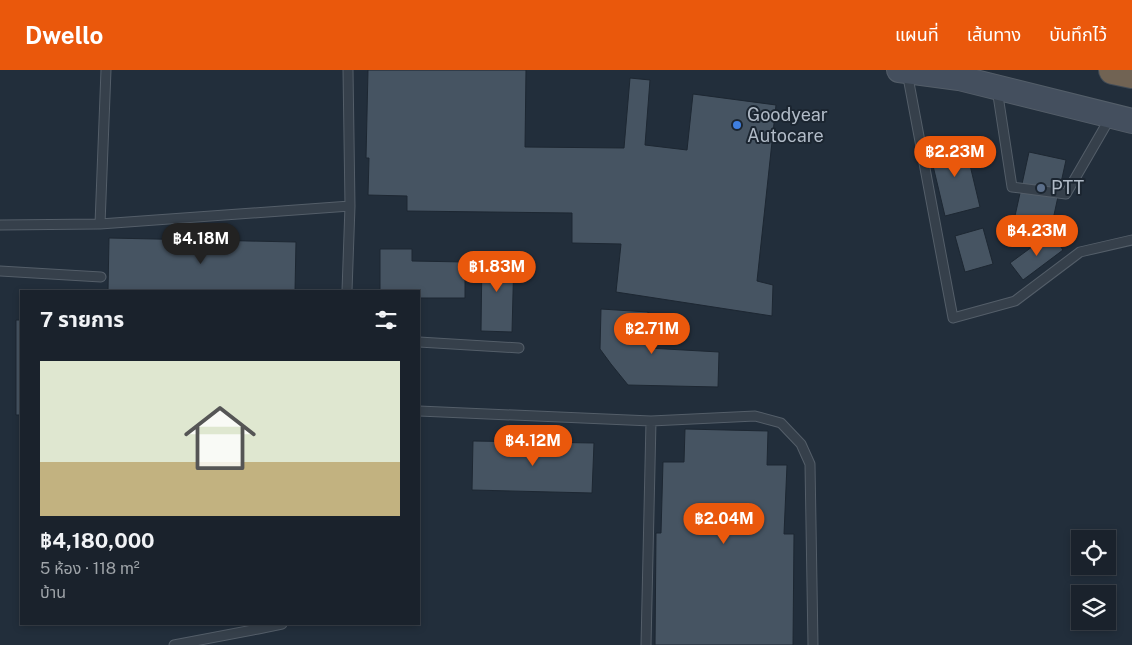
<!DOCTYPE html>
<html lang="th">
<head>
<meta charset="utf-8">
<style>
  :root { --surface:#1a222c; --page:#232a34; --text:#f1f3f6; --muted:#9fa4a9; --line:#383f48; --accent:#ea580c }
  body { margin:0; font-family:"Public Sans","Noto Sans Thai",sans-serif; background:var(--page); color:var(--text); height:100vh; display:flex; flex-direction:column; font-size:19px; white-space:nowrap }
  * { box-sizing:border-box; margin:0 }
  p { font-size:16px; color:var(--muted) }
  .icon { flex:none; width:28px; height:28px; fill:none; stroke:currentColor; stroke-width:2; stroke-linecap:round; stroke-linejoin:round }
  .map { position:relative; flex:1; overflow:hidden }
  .drawer { position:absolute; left:20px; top:220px; width:400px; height:335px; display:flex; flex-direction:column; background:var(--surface); border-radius:0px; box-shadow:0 2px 8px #0003,0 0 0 1px var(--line) }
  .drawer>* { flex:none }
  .buttons { position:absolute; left:1071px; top:460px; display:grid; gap:10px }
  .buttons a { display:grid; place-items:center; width:45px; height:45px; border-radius:0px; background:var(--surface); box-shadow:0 2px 8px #0003,0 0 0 1px var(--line); font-size:25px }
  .price { position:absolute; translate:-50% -42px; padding:0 11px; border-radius:18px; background:var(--accent); color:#fff; font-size:16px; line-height:32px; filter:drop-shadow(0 1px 2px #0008) }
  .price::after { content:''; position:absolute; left:50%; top:30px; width:15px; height:11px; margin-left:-8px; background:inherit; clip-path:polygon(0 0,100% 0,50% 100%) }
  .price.selected { background:#222; color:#fff }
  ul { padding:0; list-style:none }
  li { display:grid; align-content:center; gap:10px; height:265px; padding:0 20px }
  li span { display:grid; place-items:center; height:155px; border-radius:0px; color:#555 }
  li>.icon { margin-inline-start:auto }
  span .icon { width:90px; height:90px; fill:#fffc; stroke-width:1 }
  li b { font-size:21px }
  h2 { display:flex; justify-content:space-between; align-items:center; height:60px; padding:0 20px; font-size:21px }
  header { display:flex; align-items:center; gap:30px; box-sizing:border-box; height:70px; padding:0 25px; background:var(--accent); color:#fff }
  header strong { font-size:24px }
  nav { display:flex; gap:28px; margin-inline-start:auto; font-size:18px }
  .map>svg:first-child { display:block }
  .building { fill:#465462; stroke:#1d2732 }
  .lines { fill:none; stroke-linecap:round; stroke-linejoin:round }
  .lane-casing { stroke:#545e69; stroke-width:11 }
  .secondary-casing { stroke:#545e69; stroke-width:26 }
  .highway-casing { stroke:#414b56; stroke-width:30 }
  .lane { stroke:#36404b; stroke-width:9 }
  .secondary { stroke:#444f5e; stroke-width:24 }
  .highway { stroke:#716353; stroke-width:28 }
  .shop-dot { fill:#3f7fe0; stroke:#1b2530; stroke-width:2 }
  .service-dot { fill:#5c6f8a; stroke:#1b2530; stroke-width:2 }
  .labels { text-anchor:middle; stroke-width:4; stroke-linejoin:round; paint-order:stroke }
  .poi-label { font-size:18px; fill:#b1bbc7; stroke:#1b2530; text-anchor:start }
</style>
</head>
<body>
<header>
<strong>Dwello</strong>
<nav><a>แผนที่</a><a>เส้นทาง</a><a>บันทึกไว้</a></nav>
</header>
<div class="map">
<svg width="1132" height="575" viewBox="0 0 1132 575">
  <rect width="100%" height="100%" fill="#222e3b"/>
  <path class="building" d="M368 0H526L525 77 624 78 630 8 650 10 645 75 687 80 693 24 776 35 757 211 773 215 772 246 616 222 621 174 572 173V143L407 141V126L368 125 369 88H366Z
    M964 70 980 137 945 146 929 79Z
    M1029 82 1066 90 1052 154 1015 146Z
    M983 158 993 194 965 202 955 166Z
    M1051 163 1063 180 1023 210 1010 193Z
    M109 168 296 172 295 221H108Z
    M380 179H412V191L465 192V228H419V221H380Z
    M482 184 514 185 512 262 481 261Z
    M601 239 648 242V278L719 282 718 317 628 315 611 294 600 279Z
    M16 250H21V345H16Z
    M685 359 768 361 767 395H787L784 464H794L793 575H655L656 463H661L663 392H684Z
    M473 371 594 373 592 423 472 420Z
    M136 554H267V556Z"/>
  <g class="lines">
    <g class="lane-casing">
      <path id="lane" d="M907 2 953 248 1015 231 1080 182 1132 170
        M997 19 1012 117 1066 124 1110 48
        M100 154 106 0
        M0 155 100 154 350 136
        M0 201 101 207
        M347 221 350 136 348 0
        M419 272 519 278
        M419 341 651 351 646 575
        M651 351 755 346 781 353 801 374 810 394 813 575
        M174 575 258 559 282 554"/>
    </g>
    <g class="secondary-casing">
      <path id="secondary" d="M899 0 959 8 1132 51"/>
    </g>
    <g class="highway-casing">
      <path id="highway" d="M1113 0 1132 4"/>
    </g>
    <use href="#lane" class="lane"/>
    <use href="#secondary" class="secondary"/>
    <use href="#highway" class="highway"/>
  </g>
  <circle class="shop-dot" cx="737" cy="55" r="5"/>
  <circle class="service-dot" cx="1041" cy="118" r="5"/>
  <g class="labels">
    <g class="poi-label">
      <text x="747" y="51">Goodyear<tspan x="747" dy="21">Autocare</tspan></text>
      <text x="1051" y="124">PTT</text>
    </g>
  </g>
</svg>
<div class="buttons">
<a><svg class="icon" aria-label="locate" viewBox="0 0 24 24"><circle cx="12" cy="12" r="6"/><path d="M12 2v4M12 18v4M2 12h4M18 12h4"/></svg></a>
<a><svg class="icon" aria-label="layers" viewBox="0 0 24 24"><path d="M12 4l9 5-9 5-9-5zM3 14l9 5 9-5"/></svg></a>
</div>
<b class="price" style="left:955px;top:108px">฿2.23M</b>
<b class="price" style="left:1037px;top:187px">฿4.23M</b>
<b class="price selected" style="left:201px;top:195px">฿4.18M</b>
<b class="price" style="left:497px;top:223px">฿1.83M</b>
<b class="price" style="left:652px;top:285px">฿2.71M</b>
<b class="price" style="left:533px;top:397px">฿4.12M</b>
<b class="price" style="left:724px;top:475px">฿2.04M</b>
<section class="drawer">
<h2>7 รายการ<svg class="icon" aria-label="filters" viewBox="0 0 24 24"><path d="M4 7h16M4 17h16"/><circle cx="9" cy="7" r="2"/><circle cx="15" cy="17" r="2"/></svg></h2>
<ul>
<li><span style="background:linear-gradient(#dfe7d0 65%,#c2b280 0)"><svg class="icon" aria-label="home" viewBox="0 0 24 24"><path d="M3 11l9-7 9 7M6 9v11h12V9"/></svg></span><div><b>฿4,180,000</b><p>5 ห้อง · 118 m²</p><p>บ้าน</p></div></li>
</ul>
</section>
</div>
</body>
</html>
